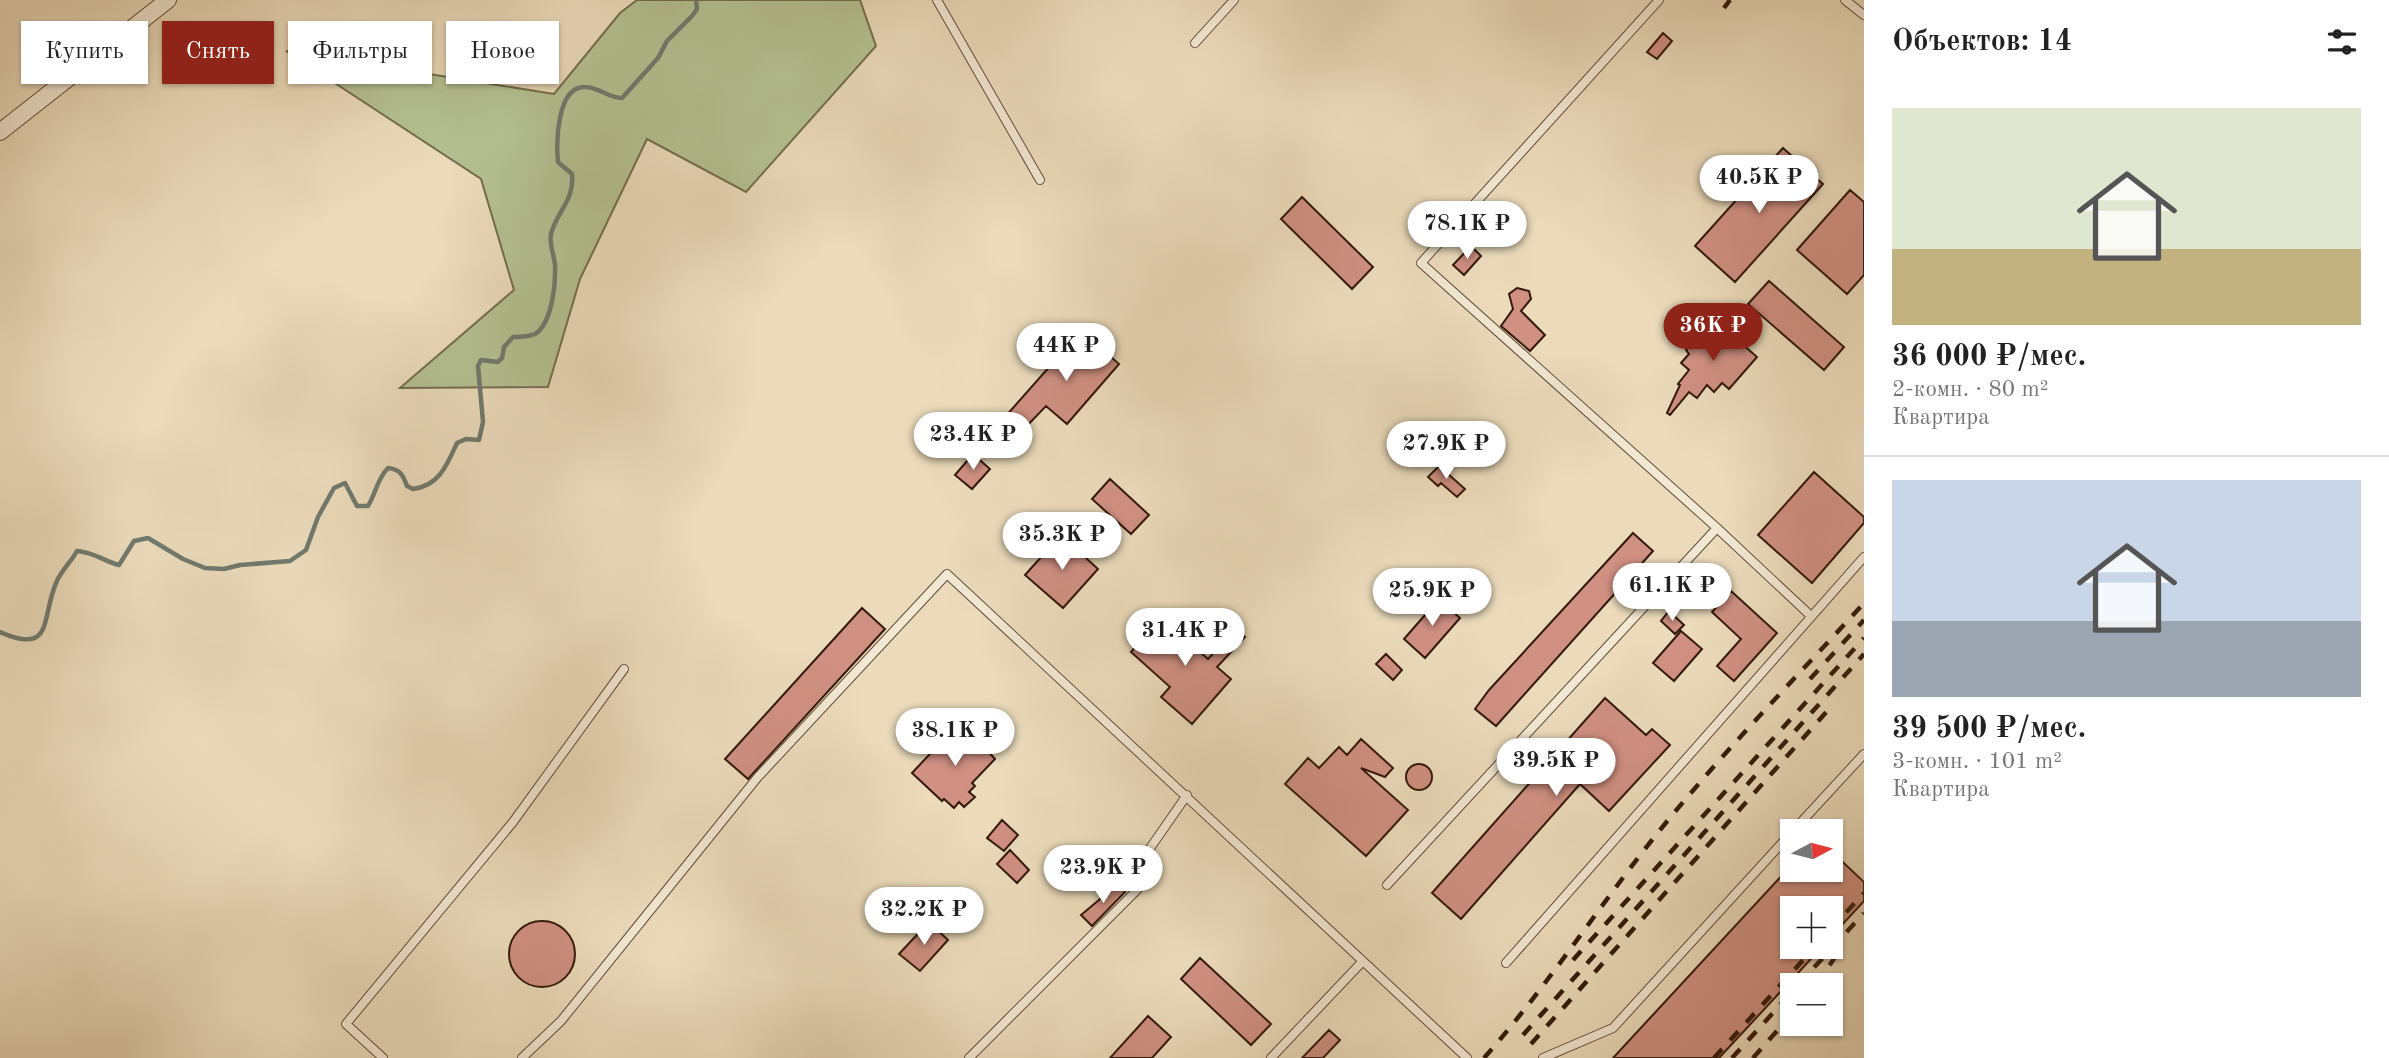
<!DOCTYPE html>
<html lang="ru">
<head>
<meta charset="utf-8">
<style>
  :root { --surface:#fff; --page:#f2f2f2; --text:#222; --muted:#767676; --line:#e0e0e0; --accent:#8f2418 }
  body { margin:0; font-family:"Old Standard TT",serif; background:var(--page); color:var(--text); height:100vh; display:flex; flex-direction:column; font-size:26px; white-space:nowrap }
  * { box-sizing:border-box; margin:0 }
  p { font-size:23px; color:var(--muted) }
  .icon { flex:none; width:38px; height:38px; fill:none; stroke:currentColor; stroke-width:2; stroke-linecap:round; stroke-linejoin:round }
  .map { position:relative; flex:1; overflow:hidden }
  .side { display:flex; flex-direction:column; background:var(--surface); width:525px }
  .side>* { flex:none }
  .banner { position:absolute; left:21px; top:21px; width:665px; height:63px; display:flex; gap:14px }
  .needle { width:46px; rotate:83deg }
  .fabs { position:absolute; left:1780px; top:819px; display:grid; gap:14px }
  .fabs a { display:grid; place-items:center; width:63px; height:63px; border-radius:0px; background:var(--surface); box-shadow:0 2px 5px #0004; font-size:35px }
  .price { position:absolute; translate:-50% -60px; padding:0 16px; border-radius:24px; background:#fff; color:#222; font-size:23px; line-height:46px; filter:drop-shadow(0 2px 4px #0008) }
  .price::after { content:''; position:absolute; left:50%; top:42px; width:21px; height:16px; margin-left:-10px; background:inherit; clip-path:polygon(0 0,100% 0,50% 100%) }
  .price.active { background:var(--accent); color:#fff }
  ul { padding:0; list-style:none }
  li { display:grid; align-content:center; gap:14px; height:371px; padding:0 28px }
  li+li { border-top:2px solid var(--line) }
  li span { display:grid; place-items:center; height:217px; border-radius:0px; color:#555 }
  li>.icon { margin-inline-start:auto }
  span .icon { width:126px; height:126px; fill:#fffc; stroke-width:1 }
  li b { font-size:30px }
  h2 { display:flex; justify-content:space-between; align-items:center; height:84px; padding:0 28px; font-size:30px }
  .chip { padding:0 24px; border-radius:0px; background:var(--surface); box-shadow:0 2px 5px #0004; font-size:24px; line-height:63px }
  .chip.active { background:var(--accent); color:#fff }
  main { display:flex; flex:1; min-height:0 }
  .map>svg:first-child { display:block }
  .green { fill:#b4c192; stroke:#746d4e; stroke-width:2 }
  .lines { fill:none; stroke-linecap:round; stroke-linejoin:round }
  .stream { stroke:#707a6e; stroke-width:4.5 }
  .building { fill:#d09082; stroke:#341909; stroke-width:2 }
  .service-casing { stroke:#624a36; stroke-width:10 }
  .minor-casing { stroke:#624a36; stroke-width:18 }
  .service { stroke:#f2e8d3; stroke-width:8 }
  .minor { stroke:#f2e8d3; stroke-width:16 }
  .rail { stroke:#341909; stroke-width:4.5; stroke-dasharray:12 12; stroke-linecap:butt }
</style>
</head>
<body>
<main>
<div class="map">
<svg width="1864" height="1058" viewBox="0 0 1864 1058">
  <rect width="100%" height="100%" fill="#ebdbbb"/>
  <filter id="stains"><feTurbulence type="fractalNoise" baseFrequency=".00286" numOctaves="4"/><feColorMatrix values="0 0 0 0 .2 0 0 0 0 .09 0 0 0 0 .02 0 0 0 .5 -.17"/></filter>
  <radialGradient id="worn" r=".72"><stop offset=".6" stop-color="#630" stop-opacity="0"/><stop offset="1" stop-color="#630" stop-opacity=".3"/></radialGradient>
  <path class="green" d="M637 0H860L876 46 746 192 647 139 580 279 548 387 400 388 514 290 481 179 286 51 554 94 620 13Z"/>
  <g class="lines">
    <path class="stream" d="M0 632C54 656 41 618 56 583 60 572 71 562 77 551 94 552 103 561 119 565L134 541 148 538 183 559 205 568 224 569 240 565 290 561 306 550 318 517 334 488 345 483 357 506H368C376 493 377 479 388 468 400 469 403 475 407 486L413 489C439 486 447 465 457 443L466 439 479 440 483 422 478 366 481 360 498 362 502 358 504 347 513 337C521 336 531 338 538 332 552 319 556 284 555 265 554 255 549 244 551 234 557 211 575 200 572 174L558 162C556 142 557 86 585 87 599 87 608 98 622 98L658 58 667 41 692 16 697 9 696 0"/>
  </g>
  <path class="building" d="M1663 33 1672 41 1657 59 1647 52Z
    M1783 148 1823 184 1735 282 1695 246Z
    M1850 190 1864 202V275L1847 294 1797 250Z
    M1302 197 1373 267 1352 289 1281 219Z
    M1471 246 1481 256 1464 275 1453 265Z
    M1769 281 1844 347 1824 370 1748 304Z
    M1517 288 1529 291 1531 299 1521 311 1545 335 1530 351 1501 326 1513 309 1509 294Z
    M1714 319 1757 357 1729 389 1722 383 1714 392 1707 385 1697 398 1689 392 1670 415 1667 413 1680 385 1678 384 1689 370 1681 363 1689 354 1686 350Z
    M1081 331 1119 364 1067 424 1046 406 1021 432 1005 417Z
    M973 454 990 469 972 489 955 475Z
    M1439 466 1465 489 1457 497 1441 483 1438 486 1428 477Z
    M1814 472 1864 517V523L1812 583 1758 535Z
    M1110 479 1149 515 1131 534 1092 499Z
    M1633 533 1653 551 1496 726 1475 709 1489 690Z
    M1061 535 1098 569 1063 608 1025 575Z
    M1731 591 1777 633 1734 681 1717 666 1741 639 1712 612Z
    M1439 599 1460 618 1425 658 1404 639Z
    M862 608 885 629 748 779 725 759Z
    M1669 611 1684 625 1675 634 1661 621Z
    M1161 617 1208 659 1236 628 1245 637 1217 667 1231 679 1192 724 1161 697 1170 687 1131 652Z
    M1681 631 1702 649 1674 681 1653 663Z
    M1386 654 1402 670 1393 680 1376 664Z
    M1605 698 1646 735 1652 729 1670 745 1609 811 1580 784 1461 919 1432 893Z
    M964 725 995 759 972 783 975 786 969 792 975 797 964 807 959 802 954 808 944 799 942 801 912 773 943 740 947 743Z
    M1361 739 1393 768 1385 777 1361 768 1408 810 1366 856 1285 784 1308 758 1319 768 1339 747 1347 755Z
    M1406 777a13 13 0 1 1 26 0a13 13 0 1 1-26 0Z
    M1002 820 1018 835 1004 851 987 838Z
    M1010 850 1029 870 1017 883 997 864Z
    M1830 850 1864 882V901L1830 938V908H1792V947H1822L1719 1058H1613L1787 870H1830Z
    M1118 884 1125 892 1092 926 1081 915Z
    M509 954a33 33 0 1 1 66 0a33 33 0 1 1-66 0Z
    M929 922 948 940 920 971 899 954Z
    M1200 958 1271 1024 1251 1045 1181 979Z
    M1148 1016 1171 1037 1152 1058H1110Z
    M1329 1030 1340 1040 1323 1058H1302Z"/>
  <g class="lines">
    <g class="service-casing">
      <path id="service" d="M937 0 1040 180
        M1659 0 1421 263 1717 528 1811 616
        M1845 0 1864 15
        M1195 43 1234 0
        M1793 831 1864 754
        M1387 885 1717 528
        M1506 963 1864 557
        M383 1058 346 1024 513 822 624 669
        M522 1058 561 1021 757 778 947 574 1467 1058
        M969 1058 1137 890V867L1187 795
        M1271 1058 1362 962
        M1543 1058 1613 1028 1792 832"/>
    </g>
    <g class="minor-casing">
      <path id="minor" d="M0 132 168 0"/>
    </g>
    <use href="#service" class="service"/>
    <use href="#minor" class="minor"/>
    <path class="rail" d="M1724 8 1730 0
      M1810 679 1864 620
      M1830 930 1864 893
      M1573 960 1864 638
      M1798 985 1864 913
      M1816 985 1840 950
      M1523 1035 1864 654
      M1531 1044 1829 709
      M1484 1058C1545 989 1595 912 1652 840 1718 757 1793 681 1864 603
      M1714 1058 1815 947
      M1732 1058 1792 992
      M1753 1058 1792 1014"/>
  </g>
  <rect width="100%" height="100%" filter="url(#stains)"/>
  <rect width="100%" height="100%" fill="url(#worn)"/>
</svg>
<div class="fabs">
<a><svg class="needle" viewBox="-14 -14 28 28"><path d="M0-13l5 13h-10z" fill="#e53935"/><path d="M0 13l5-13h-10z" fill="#767676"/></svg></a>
<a>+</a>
<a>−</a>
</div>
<b class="price" style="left:1759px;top:215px">40.5K ₽</b>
<b class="price" style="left:1467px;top:261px">78.1K ₽</b>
<b class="price active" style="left:1713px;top:363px">36K ₽</b>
<b class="price" style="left:1066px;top:383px">44K ₽</b>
<b class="price" style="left:973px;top:472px">23.4K ₽</b>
<b class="price" style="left:1446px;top:481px">27.9K ₽</b>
<b class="price" style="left:1062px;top:572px">35.3K ₽</b>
<b class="price" style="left:1672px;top:623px">61.1K ₽</b>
<b class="price" style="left:1432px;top:628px">25.9K ₽</b>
<b class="price" style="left:1185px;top:668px">31.4K ₽</b>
<b class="price" style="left:955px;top:768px">38.1K ₽</b>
<b class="price" style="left:1556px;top:798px">39.5K ₽</b>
<b class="price" style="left:1103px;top:905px">23.9K ₽</b>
<b class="price" style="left:924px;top:947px">32.2K ₽</b>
<div class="banner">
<a class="chip">Купить</a>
<a class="chip active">Снять</a>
<a class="chip">Фильтры</a>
<a class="chip">Новое</a>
</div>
</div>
<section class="side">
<h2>Объектов: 14<svg class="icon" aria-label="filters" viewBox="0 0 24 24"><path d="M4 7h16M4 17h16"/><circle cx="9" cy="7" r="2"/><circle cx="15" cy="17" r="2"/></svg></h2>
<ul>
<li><span style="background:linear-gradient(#dfe7d0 65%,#c2b280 0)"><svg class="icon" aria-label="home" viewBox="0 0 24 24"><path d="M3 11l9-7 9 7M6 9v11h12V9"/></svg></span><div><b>36 000 ₽/мес.</b><p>2-комн. · 80 m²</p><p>Квартира</p></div></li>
<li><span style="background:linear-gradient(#c9d6e8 65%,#9aa5b1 0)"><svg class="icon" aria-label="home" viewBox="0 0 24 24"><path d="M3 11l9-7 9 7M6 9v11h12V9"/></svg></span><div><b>39 500 ₽/мес.</b><p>3-комн. · 101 m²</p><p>Квартира</p></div></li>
</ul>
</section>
</main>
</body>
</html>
